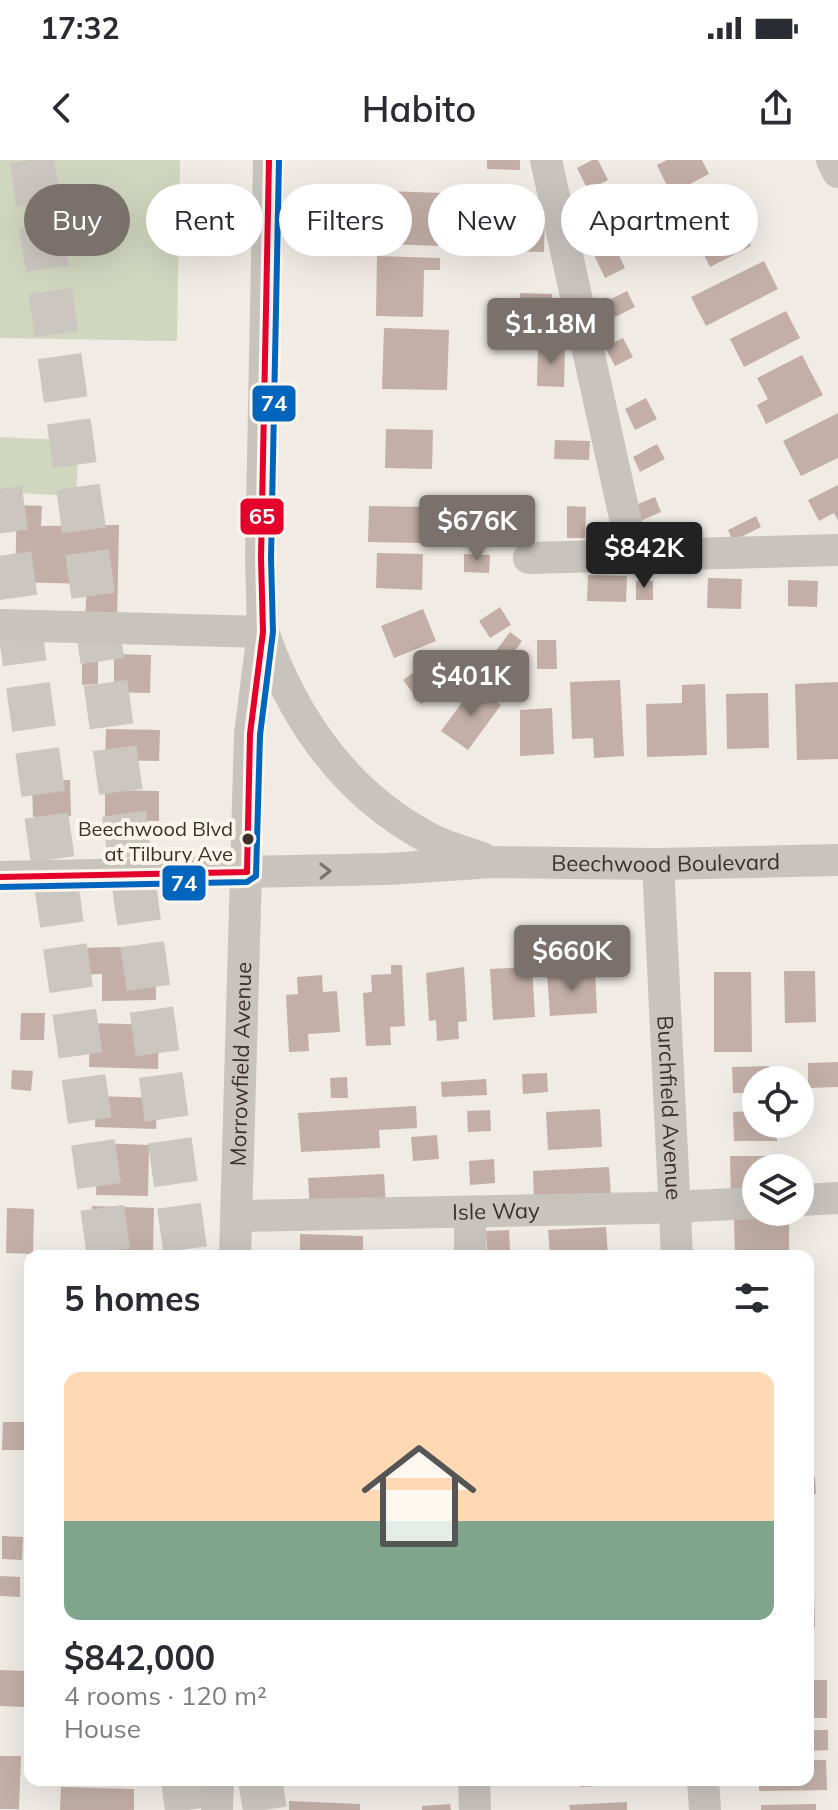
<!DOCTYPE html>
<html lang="en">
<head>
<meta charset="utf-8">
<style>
  :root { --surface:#fff; --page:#f2f2f3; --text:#2b2b33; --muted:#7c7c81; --accent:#7a716c }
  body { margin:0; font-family:Mulish,sans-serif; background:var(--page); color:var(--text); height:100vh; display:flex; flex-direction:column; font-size:30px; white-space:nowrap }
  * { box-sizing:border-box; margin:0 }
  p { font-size:26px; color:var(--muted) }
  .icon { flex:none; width:44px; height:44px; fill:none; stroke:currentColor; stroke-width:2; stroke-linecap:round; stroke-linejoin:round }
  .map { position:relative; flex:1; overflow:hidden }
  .panel { position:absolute; left:24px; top:1090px; width:790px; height:536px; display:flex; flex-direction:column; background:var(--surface); border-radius:16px; box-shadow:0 8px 32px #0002 }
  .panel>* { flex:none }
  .top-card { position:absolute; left:24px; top:24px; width:790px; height:72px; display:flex; gap:16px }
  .buttons { position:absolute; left:742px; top:906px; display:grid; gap:16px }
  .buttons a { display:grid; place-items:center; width:72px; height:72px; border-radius:50%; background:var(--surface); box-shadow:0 8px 32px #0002; font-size:40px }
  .price { position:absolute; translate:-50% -68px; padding:0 18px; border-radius:8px; background:var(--accent); color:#fff; font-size:26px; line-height:52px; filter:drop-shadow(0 2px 4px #0008) }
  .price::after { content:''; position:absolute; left:50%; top:48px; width:24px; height:18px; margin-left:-12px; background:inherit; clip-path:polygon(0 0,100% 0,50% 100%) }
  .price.on { background:#222; color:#fff }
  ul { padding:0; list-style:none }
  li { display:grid; align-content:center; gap:16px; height:424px; padding:0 40px }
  li span { display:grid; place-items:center; height:248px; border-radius:16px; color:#555 }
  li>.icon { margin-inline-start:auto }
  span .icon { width:144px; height:144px; fill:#fffc; stroke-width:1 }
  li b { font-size:34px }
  h2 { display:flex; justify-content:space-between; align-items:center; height:96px; padding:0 40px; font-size:34px }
  .chip { padding:0 28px; border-radius:36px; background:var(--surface); box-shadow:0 8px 32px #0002; font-size:28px; line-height:72px }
  .chip.on { background:var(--accent); color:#fff }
  .status { display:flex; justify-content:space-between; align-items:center; height:56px; padding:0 40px; background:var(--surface); direction:ltr }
  .status svg { height:22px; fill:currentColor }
  header { display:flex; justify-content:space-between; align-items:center; height:104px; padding:0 40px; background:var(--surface); font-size:36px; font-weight:600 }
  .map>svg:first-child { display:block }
  .green { fill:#d1d6bf }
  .building { fill:#c3afa7 }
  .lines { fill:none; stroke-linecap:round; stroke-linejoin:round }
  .highway-tunnel { stroke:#ccc6c0; stroke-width:44; stroke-dasharray:44 22; stroke-linecap:butt }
  .minor { stroke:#c9c3be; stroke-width:32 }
  .bus-1-casing { stroke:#fbf5ee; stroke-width:12 }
  .bus-2-casing { stroke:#fbf5ee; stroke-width:12 }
  .bus-1 { stroke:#e4002b; stroke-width:6 }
  .bus-2 { stroke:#0065bd; stroke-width:6 }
  .oneway { stroke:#7b726d }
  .bus-dot { fill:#3b302b; stroke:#fbf5ee; stroke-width:3 }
  .labels { text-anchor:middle; stroke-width:8; stroke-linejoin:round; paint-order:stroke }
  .bus-label { font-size:20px; fill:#3b302b; stroke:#fbf5ee; text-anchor:end }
  .street-label { font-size:22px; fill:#3b302b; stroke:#fbf5ee }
  .line-badge { stroke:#fbf5ee; stroke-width:3 }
  .badge-label { font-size:22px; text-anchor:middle; font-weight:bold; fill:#fff }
</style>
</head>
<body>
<div class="status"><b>17:32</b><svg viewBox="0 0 49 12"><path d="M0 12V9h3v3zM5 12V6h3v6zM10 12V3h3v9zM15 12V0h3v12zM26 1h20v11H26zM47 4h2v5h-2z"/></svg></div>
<header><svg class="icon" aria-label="back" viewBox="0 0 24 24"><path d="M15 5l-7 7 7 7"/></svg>Habito<svg class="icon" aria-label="share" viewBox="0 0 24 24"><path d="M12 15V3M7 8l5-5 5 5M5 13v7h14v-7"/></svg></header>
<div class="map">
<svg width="838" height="1650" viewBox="0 0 838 1650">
  <rect width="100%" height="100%" fill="#f0ebe5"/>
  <path class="green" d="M0 0H180L177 181 0 178Z
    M0 277 79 281 76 336 0 332Z"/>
  <path class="building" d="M487 0H520V10L487 9Z
    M592 0H598L608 20 588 30 577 8Z
    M667 0H702L709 14 671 34 657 5Z
    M723 25 734 45 688 69 677 49Z
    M382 31 445 33 444 86 381 84Z
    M509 53 545 54 544 92 508 91Z
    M606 57 612 68 588 80 583 69Z
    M740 62 751 86 710 107 698 83Z
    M614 85 625 108 605 118 594 95Z
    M377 96 440 98V110H424L423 157 376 156Z
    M764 101 778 129 706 166 691 137Z
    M627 131 635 147 615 157 607 141Z
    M520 133 552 134V157L519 156Z
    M786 151 800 178 744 207 730 179Z
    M384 168 449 170 447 230 382 229Z
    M623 178 633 197 615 206 605 187Z
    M538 186 565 187 564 227 537 226Z
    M802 195 823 235 766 264 757 245 768 239 757 218Z
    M646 238 657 259 635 270 625 249Z
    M838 253V298L801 316 783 281Z
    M386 269 433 270 432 309 385 308Z
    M555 280 590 281 589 300 554 299Z
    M657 284 665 299 640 312 633 297Z
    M838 325V361L834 353 819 361 808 340Z
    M655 337 661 352 640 361 633 346Z
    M17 345 42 346 41 366 119 365 117 461 85 460 87 424 15 422Z
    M369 346 426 347 425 383 368 382Z
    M567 346 586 347 585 378H567Z
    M756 356 761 367 733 381 728 370Z
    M377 393 423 394 422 430 376 428Z
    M464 394 490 395 489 413 464 412Z
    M588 415 627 416 626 442 587 441Z
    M708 418 742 419 741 449 707 448Z
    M788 420 818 421 817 447 788 446Z
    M636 421H653V440H636Z
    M500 447 511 465 490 478 479 461Z
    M423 449 436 481 394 498 381 466Z
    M510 472 522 481 508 501 495 492Z
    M537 480H556L557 509H537Z
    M114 494 151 495 150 533 114 532Z
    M438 495 456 519 421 544 403 520Z
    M82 502H98V524L82 525Z
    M620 520 624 596 594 598 593 578 572 579 570 522Z
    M838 522V599L797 600 795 524Z
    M705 524 707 595 647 597 646 544 682 543V525Z
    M475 525 501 545 468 590 441 571Z
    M768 533 769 588 727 589 726 534Z
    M552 548 554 594 520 596V550Z
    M106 569 160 570 159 601 105 600Z
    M70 620 71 656 33 657 32 621Z
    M105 630 159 631V661L105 660Z
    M155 786 156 840 102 841V814L79 815 78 788Z
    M391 805H402L405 866 390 867 391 885 366 886 363 833 372 832 371 815 391 814Z
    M464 807 467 861 458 862 459 879 437 881 436 860 429 861 426 813Z
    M532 807 535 857 493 860 490 809Z
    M595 810 597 853 550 856 547 813Z
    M784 811H815L816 862 785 863Z
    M714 812H751L752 892H714Z
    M322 815 323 832 337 831 340 872 308 874 309 891 289 892 286 835 298 834 297 817Z
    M21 853H45L44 880H20Z
    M90 863 159 865 158 909 89 907Z
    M838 902V927L808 928V903Z
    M769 906 770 920H756V933H733L732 907Z
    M12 910 33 911 31 931 11 929Z
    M547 913 548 932 523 934 522 914Z
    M347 917 348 938H331L330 918Z
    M486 919 487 935 442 937 441 922Z
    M96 936 157 938 156 969 95 967Z
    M416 946 417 968 379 970 380 988 301 992 298 953Z
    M600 949 602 987 548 990 546 952Z
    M490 950 491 971 468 972 467 951Z
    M756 951V964H776L777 981H734L733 952Z
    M437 975 439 999 413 1001 411 977Z
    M98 983 149 985 148 1036 96 1035Z
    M730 996H777L778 1008H756V1039L731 1040Z
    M494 999 495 1023 470 1025 469 1001Z
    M609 1007 611 1036 534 1040 533 1011Z
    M384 1014 386 1045 310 1050 308 1018Z
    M92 1046 154 1048 153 1093 91 1091Z
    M7 1048 34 1049 33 1094 6 1093Z
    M789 1057V1095H735L734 1058Z
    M606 1067 608 1096H550L548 1070Z
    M509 1070 510 1090 487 1091 486 1071Z
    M300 1074 363 1076V1096H300Z
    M3 1262H30V1290H2Z
    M808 1317H815L816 1334H808Z
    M2 1376 23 1377 22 1400 2 1399Z
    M0 1416 20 1417V1437L0 1436Z
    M814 1435 815 1467H808V1436Z
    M0 1510 25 1511 24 1547 0 1546Z
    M808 1520H827V1558H808Z
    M808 1570H828V1590L808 1591Z
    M0 1596H21L19 1649H0Z
    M808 1600H826L827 1630 759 1631V1620H808Z
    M488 1620H515V1624L489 1625Z
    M581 1620H627V1624L581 1627Z
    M61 1627 134 1629V1650H60Z
    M289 1641 360 1644V1650H289Z
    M627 1642V1650H570L569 1645Z
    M450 1644 451 1650H422V1646Z
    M816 1644V1650H761V1645Z"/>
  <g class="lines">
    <path class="highway-tunnel" d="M32 0 186 1096
      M0 329 109 1096
      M183 1620 187 1650
      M260 1620 265 1650"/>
    <g class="minor">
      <path d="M546 0 633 394"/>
      <path d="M832 0 838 12"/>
      <path d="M529 398 838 390"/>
      <path d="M0 465 263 472"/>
      <path d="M264 475C294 559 345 632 425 676 442 686 463 691 482 698"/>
      <path id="s1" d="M658 704 677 1096"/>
      <path id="s2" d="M0 717 388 709 493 702 658 704 838 700"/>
      <path d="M800 1040 838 1038"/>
      <path d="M470 1052V1096"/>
      <path id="s3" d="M236 1056 648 1048 756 1043"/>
      <path id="s4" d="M235 1096 250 574 263 472 261 398 269 0"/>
      <path d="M474 1620 475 1650"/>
      <path d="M703 1620 705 1650"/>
      <path d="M217 1650 218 1620"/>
    </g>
    <g class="bus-1-casing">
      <path id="bus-1" d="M247 712 250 574 263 472 261 398 269 0
        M0 717 247 712"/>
    </g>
    <g class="bus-2-casing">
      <path id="bus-2" d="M0 727 247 722 256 716 260 575 273 472 271 398 279 0"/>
    </g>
    <use href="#bus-1" class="bus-1"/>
    <use href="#bus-2" class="bus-2"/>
  </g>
  <defs><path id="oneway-chevron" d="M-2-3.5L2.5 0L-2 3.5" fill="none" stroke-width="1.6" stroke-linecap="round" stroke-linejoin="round" transform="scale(2)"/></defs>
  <use class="oneway" href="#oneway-chevron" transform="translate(325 711) rotate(-1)"/>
  <circle class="bus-dot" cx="248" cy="679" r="7"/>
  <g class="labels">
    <g class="bus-label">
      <text x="233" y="676">Beechwood Blvd<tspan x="233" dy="25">at Tilbury Ave</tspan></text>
    </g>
    <g class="street-label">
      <text dy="8" stroke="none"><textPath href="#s2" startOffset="666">Beechwood Boulevard</textPath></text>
      <text dy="8" stroke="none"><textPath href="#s4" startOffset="192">Morrowfield Avenue</textPath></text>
      <text dy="8" stroke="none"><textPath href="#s1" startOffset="244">Burchfield Avenue</textPath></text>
      <text dy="8" stroke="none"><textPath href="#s3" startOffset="260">Isle Way</textPath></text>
    </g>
  </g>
  <g class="line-badge">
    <rect x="251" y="224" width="46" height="39" rx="8" fill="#0065bd"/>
    <rect x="239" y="337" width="46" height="39" rx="8" fill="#e4002b"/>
    <rect x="161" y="704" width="46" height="38" rx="8" fill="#0065bd"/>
  </g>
  <g class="badge-label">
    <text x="274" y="251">74</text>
    <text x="262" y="364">65</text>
    <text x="184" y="731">74</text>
  </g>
</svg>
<div class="buttons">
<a><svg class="icon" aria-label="locate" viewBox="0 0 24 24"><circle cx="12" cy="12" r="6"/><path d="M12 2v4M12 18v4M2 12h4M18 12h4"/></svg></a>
<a><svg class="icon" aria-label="layers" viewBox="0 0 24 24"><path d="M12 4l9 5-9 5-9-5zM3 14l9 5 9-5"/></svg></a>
</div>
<b class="price" style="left:551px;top:206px">$1.18M</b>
<b class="price" style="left:477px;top:403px">$676K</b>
<b class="price on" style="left:644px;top:430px">$842K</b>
<b class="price" style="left:471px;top:558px">$401K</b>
<b class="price" style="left:572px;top:833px">$660K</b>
<div class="top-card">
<a class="chip on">Buy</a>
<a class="chip">Rent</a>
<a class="chip">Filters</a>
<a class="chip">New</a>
<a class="chip">Apartment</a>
</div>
<section class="panel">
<h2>5 homes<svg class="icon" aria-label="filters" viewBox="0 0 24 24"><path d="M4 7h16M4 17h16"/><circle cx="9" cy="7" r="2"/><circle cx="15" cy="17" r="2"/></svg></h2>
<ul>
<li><span style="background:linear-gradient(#ffd9b3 60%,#7fa58c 0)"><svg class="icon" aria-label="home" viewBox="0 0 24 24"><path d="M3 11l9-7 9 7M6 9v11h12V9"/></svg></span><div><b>$842,000</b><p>4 rooms · 120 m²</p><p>House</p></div></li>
</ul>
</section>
</div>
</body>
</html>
